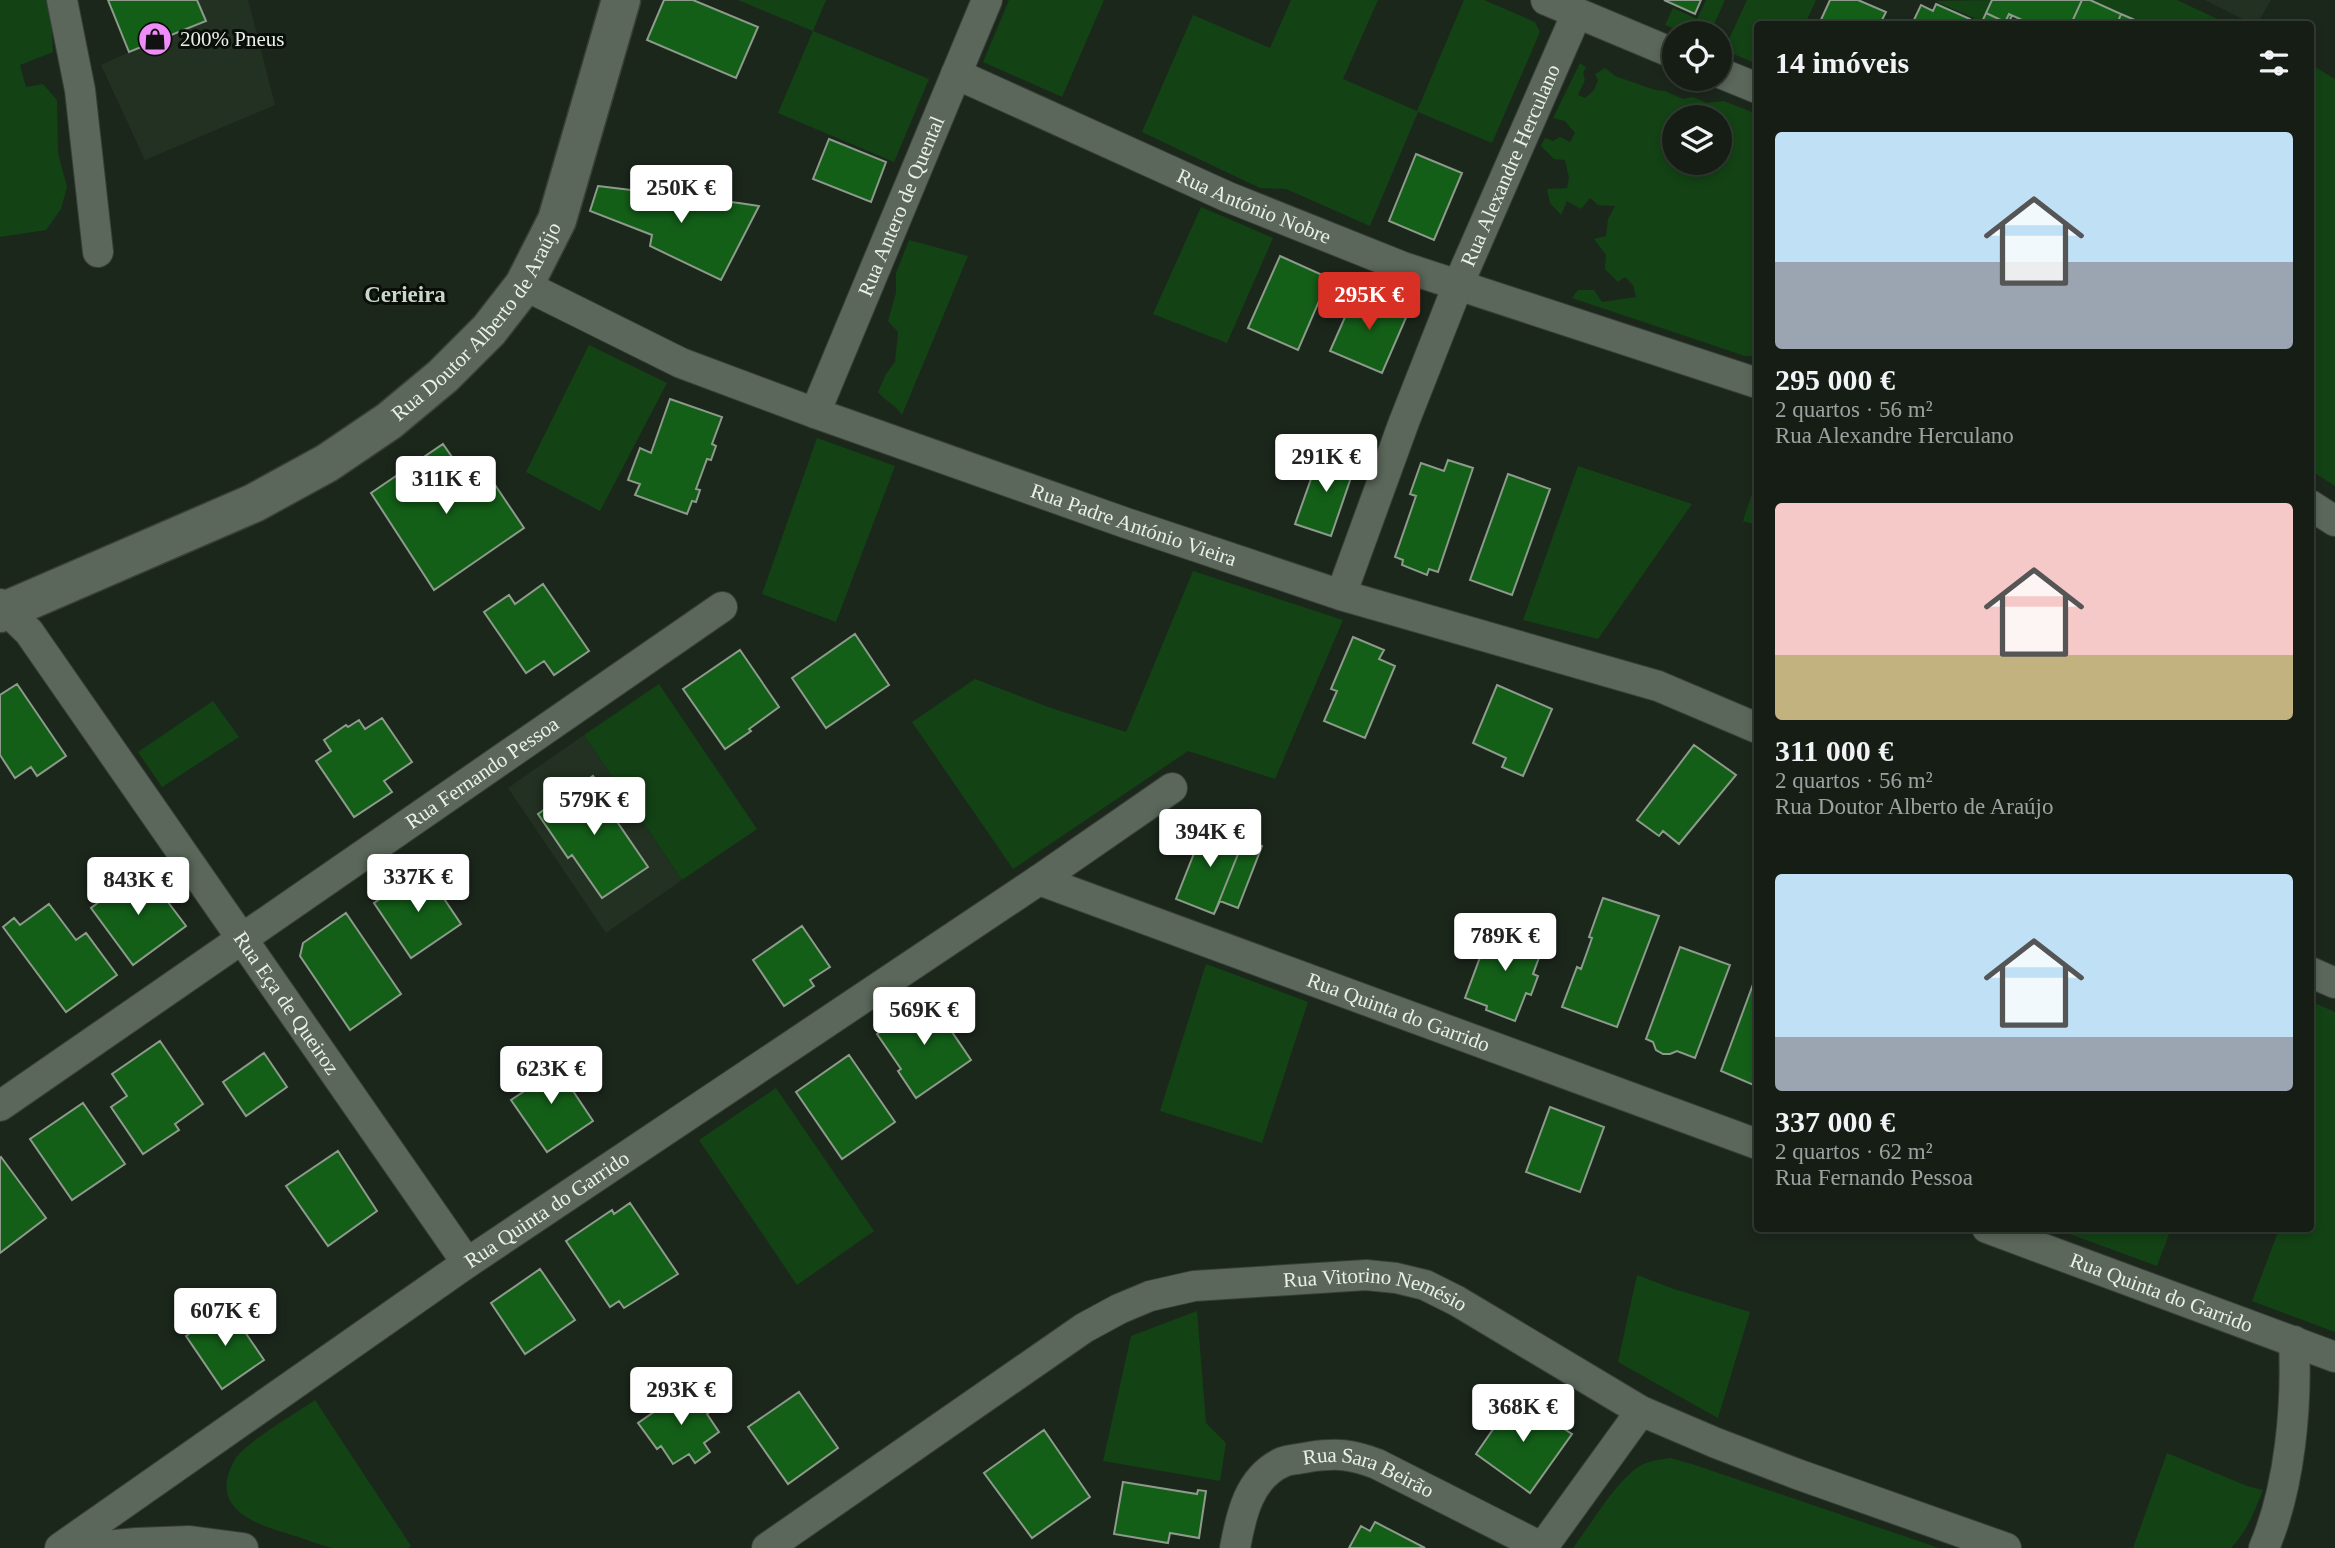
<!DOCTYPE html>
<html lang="pt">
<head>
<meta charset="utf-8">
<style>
  :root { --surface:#151d15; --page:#1e261e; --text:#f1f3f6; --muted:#9da2a0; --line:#343b34; --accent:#d93025 }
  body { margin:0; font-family:"Times New Roman",serif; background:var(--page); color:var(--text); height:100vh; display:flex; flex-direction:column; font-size:26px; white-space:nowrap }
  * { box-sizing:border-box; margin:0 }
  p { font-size:23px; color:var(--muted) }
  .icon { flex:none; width:38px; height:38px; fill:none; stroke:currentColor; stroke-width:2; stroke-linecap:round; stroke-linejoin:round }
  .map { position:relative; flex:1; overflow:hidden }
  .drawer { position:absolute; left:1754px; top:21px; width:560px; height:1211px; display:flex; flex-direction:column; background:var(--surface); border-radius:7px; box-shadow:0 4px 10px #0003,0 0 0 2px var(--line) }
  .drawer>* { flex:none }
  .controls { position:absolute; left:1662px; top:21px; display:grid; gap:14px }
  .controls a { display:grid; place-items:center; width:70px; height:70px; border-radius:50%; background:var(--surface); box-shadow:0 4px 10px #0003,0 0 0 2px var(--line); font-size:35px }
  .price { position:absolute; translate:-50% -60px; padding:0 16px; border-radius:7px; background:#fff; color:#222; font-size:23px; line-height:46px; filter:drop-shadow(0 2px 4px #0008) }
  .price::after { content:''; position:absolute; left:50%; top:42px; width:21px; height:16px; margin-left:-10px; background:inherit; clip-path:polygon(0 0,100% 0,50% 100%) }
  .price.active { background:var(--accent); color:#fff }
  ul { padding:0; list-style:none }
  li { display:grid; align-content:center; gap:14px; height:371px; padding:0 21px }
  li span { display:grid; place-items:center; height:217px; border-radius:7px; color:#555 }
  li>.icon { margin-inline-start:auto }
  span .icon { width:126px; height:126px; fill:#fffc; stroke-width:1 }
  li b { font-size:30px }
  h2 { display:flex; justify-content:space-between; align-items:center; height:84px; padding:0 21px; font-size:30px }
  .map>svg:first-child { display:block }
  .built { fill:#223121 }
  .green { fill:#134215; fill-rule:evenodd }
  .building { fill:#135f18; stroke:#8d9a8c; stroke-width:2 }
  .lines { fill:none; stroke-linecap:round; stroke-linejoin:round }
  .street-casing { stroke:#384038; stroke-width:32 }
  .secondary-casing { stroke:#384038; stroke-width:41 }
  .street { stroke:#5b675a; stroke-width:30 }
  .secondary { stroke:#5b675a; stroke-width:38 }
  .labels { text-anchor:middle; stroke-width:6; stroke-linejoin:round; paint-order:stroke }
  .poi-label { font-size:21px; fill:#eaf0e9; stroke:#0a0e09; text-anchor:start }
  .street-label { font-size:21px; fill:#eaf0e9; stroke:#0a0e09 }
  .neighbourhood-label { font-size:23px; font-weight:bold; fill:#c9d7c8; stroke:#0a0e09 }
</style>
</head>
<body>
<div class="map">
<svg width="2335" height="1548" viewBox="0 0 2335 1548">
  <rect width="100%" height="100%" fill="#1c271c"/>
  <path class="built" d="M108 0H248L275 105 145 160 101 65 129 52Z
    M2205 0H2271L2257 24H2253Z
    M584 735 682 880 606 933 508 788Z"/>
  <path class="green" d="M0 0H47L51 15 53 52 20 65 26 87 43 84 57 100 58 153 67 187 61 209 46 230 0 237Z
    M738 0H826L813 31 929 79 894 162 778 113 813 31Z
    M1009 0H1104L1062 97 983 62Z
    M1291 0H1378L1343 79 1417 111 1464 0H1484L1535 22 1540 32 1492 143 1418 112 1370 226 1286 189 1260 188 1142 132 1193 15 1270 48Z
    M1706 0H1725L1710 33H1684L1665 25 1673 8 1697 19Z
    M1747 0H1816L1805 24H1757V64L1724 50Z
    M1992 0 1981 24H1971L1974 18 1935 1Z
    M2090 0H2177L2228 24H2144Z
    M1580 63 1586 67 1583 73 1585 80 1578 95 1585 98 1594 90 1598 80 1595 74 1605 68 1615 76 1655 90 1665 91 1683 99 1693 97 1707 103 1724 101 1757 114V356H1745L1572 298 1578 290H1594L1602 302 1636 297 1633 285 1625 277 1618 282 1605 269 1606 255 1594 239 1606 236 1608 219 1615 206 1598 205 1590 198 1581 209 1567 201 1561 215 1550 203 1547 189 1567 188 1569 178 1565 160 1554 159 1541 146 1545 138 1553 141 1560 137 1570 142 1575 133 1565 121 1553 118ZM1720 117V163H1675V117Z
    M2310 64 2335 79V486L2310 470Z
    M1201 207 1273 238 1227 343 1153 314Z
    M909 240 968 256 902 415C896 405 886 402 878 392L886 374 895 362 898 332 888 321 896 293V273Z
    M589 345 667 383 600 511 526 472Z
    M817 438 895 466 836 622 762 594Z
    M1578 466 1692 504 1598 639 1523 620Z
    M1757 479V525L1743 521Z
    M1193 571 1343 620 1275 779 1188 751 1013 869 912 722 975 679 1051 708 1126 732Z
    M659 684 757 829 682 880 584 735Z
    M213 701 239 737 162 787 138 752Z
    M1206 964 1308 1002 1262 1143 1160 1111Z
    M2310 1001 2335 1012V1332L2252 1301 2279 1229 2310 1228Z
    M776 1088 874 1231 797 1285 699 1140Z
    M2056 1229 2171 1228V1229L2157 1266Z
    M1637 1275 1674 1289 1750 1312 1718 1418 1618 1362Z
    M1197 1311 1206 1423 1226 1443 1220 1481 1103 1461 1131 1336Z
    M315 1400 411 1546 408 1548C384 1548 356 1548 333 1548 319 1545 305 1539 292 1535 256 1524 208 1510 234 1461 242 1444 297 1413 315 1400Z
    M2167 1453 2247 1486 2263 1490C2255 1510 2247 1532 2231 1548H2133Z
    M1670 1458 1692 1464 1939 1548H1573C1592 1523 1610 1490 1634 1470 1645 1461 1657 1460 1670 1458Z"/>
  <path class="building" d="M108 0H197L206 21 129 52Z
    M664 0H693L758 27 736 78 647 40Z
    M1664 0H1701L1695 14Z
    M1830 0H1858L1886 12 1880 24H1819Z
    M1992 0H2082L2071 24H2031L2009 14 2005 22 1986 13Z
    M2082 0H2090L2121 14 2117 24H2071Z
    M1936 4 1970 19 1968 24H1912L1921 5 1933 11Z
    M1986 13 2005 22 2009 14 2012 16 2007 24H1981Z
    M2121 14 2144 24H2117Z
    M829 139 886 162 871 202 813 179Z
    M1416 154 1462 173 1434 240 1389 221Z
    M598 186 739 203 759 206 721 280 650 246 652 235 590 211Z
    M1280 256 1329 278 1298 350 1248 328Z
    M1357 290 1408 313 1382 373 1330 351Z
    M670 399 722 417 712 444 716 446 711 460 707 459 696 489 700 490 696 502 692 501 687 514 635 495 640 484 628 480 640 448 651 453Z
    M443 444 468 480 473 477 478 484 489 476 524 528 434 590 371 493Z
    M1321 451 1356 463 1331 536 1295 524Z
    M1448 460 1473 468 1438 572 1429 569 1427 575 1402 565 1403 560 1395 557 1416 496 1410 494 1421 463 1444 471Z
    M1508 474 1550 489 1512 595 1470 580Z
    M543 584 589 651 554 675 544 661 526 673 484 612 509 595 515 604Z
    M855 634 889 685 826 728 792 678Z
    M1353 637 1384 650 1379 659 1395 666 1365 738 1324 721 1337 691 1331 689Z
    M740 650 779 707 749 729 751 731 725 749 683 689Z
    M17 684 66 756 37 776 31 767 15 778 0 755V695Z
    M1497 685 1552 709 1523 776 1502 767 1506 758 1473 743Z
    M382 718 412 762 384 781 392 792 354 817 316 761 331 751 324 740 346 725 348 727 359 720 365 729Z
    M1694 745 1736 775 1679 844 1663 831 1659 836 1637 820Z
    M593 776 623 820 618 823 648 867 602 898 572 855 568 858 538 814Z
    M1206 823 1262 846 1238 908 1220 901 1214 914 1176 899Z
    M1206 823 1244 839 1214 914 1176 899Z
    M143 869 186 926 133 965 91 908Z
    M424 869 461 924 411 958 374 903Z
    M1603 898 1659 916 1617 1027 1562 1007 1577 967 1581 969 1592 938 1589 937Z
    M49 904 76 940 86 933 117 975 66 1012 3 927 14 918 20 925Z
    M346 913 401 994 350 1030 300 956 303 943Z
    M1492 925 1544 944 1533 974 1538 976 1531 995 1526 993 1515 1021 1486 1010 1487 1006 1465 998Z
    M802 926 830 967 810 980 814 986 784 1006 753 960Z
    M1680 947 1730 965 1695 1058 1677 1051 1670 1054H1663L1656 1050 1653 1042 1646 1039Z
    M1755 979H1757L1756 1086 1721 1071Z
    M934 995 950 1019 946 1023 971 1060 916 1098 898 1071 901 1069 877 1034Z
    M160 1041 203 1104 175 1124 179 1130 143 1154 111 1107 127 1096 112 1074Z
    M264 1053 287 1087 246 1116 223 1082Z
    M549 1055 593 1121 547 1152 511 1100 538 1082 529 1069Z
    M849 1055 895 1122 842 1159 796 1092Z
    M83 1103 125 1164 72 1200 30 1139Z
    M1550 1107 1604 1127 1580 1192 1526 1172Z
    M338 1151 377 1211 328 1246 286 1186Z
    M1 1157 46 1218 0 1253V1158Z
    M630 1203 678 1274 624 1308 619 1301 610 1307 566 1241 612 1210 614 1214Z
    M540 1269 575 1320 525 1354 491 1303Z
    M228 1307 264 1360 222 1389 186 1336Z
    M693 1385 711 1411 707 1414 719 1432 704 1443 710 1452 695 1463 689 1454 673 1464 661 1446 657 1449 638 1423Z
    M799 1392 838 1448 788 1484 748 1427Z
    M1511 1395 1572 1434 1530 1493 1476 1454 1496 1425 1492 1422Z
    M1044 1430 1090 1497 1032 1538 984 1473Z
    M1123 1482 1197 1494 1198 1490 1206 1491 1199 1538 1170 1533 1168 1543 1114 1534Z
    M1375 1522 1425 1548H1349L1361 1526 1370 1531Z"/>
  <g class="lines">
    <g class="street-casing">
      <g id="street">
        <path d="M62 0 80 90 98 252"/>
        <path d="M1546 0 1675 54"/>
        <path d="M1720 73 1757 88"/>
        <path id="s1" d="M956 74 1228 197 1403 267 1757 383"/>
        <path id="s2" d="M524 285 681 363 815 413 1126 523 1341 595 1658 686 1757 728"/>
        <path id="s3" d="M815 413 987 0"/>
        <path d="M2310 505 2335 521"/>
        <path id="s4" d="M1341 595 1404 422 1458 285 1577 13"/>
        <path id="s5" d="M0 604 29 632 467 1263"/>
        <path id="s6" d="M1039 880 1757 1144"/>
        <path d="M2310 972 2335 983"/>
        <path id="s7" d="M0 1106 722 607"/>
        <path id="s8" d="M1987 1228 2335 1357"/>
        <path id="s9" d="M60 1548 467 1263 1039 880 1172 788"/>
        <path d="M83 1548 137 1543 190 1541 243 1548"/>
        <path id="s10" d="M767 1548 1084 1328 1119 1309 1150 1296 1194 1286 1366 1275 1396 1278 1425 1285 1457 1301 1641 1411 1716 1443 1797 1474 2006 1548"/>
        <path id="s11" d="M1235 1548C1241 1515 1249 1477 1283 1462 1290 1459 1301 1459 1309 1457 1337 1453 1351 1454 1377 1464L1543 1548"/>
        <path d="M1542 1548 1641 1411"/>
        <path d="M2264 1548C2290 1487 2297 1407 2294 1341"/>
      </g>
    </g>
    <g class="secondary-casing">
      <g id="secondary">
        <path id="s12" d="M0 613 254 503 327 463 389 421 443 376 489 330 524 285 557 220 621 0"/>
      </g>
    </g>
    <use href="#street" class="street"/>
    <use href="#secondary" class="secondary"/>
  </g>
  <defs>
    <g id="shop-disc" transform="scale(1.75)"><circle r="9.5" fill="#ee8cf8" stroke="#0a0e09"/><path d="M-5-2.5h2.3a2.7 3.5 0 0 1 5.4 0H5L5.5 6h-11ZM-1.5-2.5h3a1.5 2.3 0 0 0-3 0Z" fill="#111"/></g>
  </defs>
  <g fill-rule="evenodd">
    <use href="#shop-disc" x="155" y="39"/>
  </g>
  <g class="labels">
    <g class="poi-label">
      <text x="180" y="46">200% Pneus</text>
    </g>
    <g class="street-label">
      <text dy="7" stroke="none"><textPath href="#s4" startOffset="462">Rua Alexandre Herculano</textPath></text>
      <text dy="7" stroke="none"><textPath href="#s3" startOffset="224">Rua Antero de Quental</textPath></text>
      <text dy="7" stroke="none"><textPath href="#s1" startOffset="326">Rua António Nobre</textPath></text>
      <text dy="7" stroke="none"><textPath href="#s12" startOffset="569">Rua Doutor Alberto de Araújo</textPath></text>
      <text dy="7" stroke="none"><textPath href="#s2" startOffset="656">Rua Padre António Vieira</textPath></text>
      <text dy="7" stroke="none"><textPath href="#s7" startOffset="586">Rua Fernando Pessoa</textPath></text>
      <text dy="7" stroke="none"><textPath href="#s5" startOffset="492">Rua Eça de Queiroz</textPath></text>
      <text dy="7" stroke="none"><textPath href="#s6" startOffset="383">Rua Quinta do Garrido</textPath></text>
      <text dy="7" stroke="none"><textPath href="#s9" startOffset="593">Rua Quinta do Garrido</textPath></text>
      <text dy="7" stroke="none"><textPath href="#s8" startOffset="186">Rua Quinta do Garrido</textPath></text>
      <text dy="7" stroke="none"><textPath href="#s10" startOffset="688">Rua Vitorino Nemésio</textPath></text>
      <text dy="7" stroke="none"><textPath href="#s11" startOffset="192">Rua Sara Beirão</textPath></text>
    </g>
    <g class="neighbourhood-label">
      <text x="405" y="302">Cerieira</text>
    </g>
  </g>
</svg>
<div class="controls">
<a><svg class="icon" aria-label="locate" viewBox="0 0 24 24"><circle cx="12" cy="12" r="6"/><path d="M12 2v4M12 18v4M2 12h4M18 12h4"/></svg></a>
<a><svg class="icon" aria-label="layers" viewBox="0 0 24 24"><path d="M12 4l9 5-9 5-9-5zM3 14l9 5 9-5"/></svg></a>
</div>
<b class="price" style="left:681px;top:225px">250K €</b>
<b class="price active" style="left:1369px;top:332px">295K €</b>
<b class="price" style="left:1326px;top:494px">291K €</b>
<b class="price" style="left:446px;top:516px">311K €</b>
<b class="price" style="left:594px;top:837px">579K €</b>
<b class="price" style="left:1210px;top:869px">394K €</b>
<b class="price" style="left:418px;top:914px">337K €</b>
<b class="price" style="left:138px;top:917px">843K €</b>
<b class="price" style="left:1505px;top:973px">789K €</b>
<b class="price" style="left:924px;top:1047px">569K €</b>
<b class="price" style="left:551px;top:1106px">623K €</b>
<b class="price" style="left:225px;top:1348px">607K €</b>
<b class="price" style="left:681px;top:1427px">293K €</b>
<b class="price" style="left:1523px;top:1444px">368K €</b>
<section class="drawer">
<h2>14 imóveis<svg class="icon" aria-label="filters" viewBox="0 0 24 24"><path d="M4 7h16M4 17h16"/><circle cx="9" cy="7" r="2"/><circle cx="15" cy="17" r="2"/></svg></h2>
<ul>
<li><span style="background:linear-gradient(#bfe0f5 60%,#9aa5b1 0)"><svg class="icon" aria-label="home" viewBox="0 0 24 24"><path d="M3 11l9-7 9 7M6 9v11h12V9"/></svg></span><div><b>295 000 €</b><p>2 quartos · 56 m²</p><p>Rua Alexandre Herculano</p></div></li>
<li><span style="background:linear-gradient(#f6c9c9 70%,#c2b280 0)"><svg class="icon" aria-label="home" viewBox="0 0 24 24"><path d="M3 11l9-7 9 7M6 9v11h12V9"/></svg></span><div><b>311 000 €</b><p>2 quartos · 56 m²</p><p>Rua Doutor Alberto de Araújo</p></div></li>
<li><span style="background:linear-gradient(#bfe0f5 75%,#9aa5b1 0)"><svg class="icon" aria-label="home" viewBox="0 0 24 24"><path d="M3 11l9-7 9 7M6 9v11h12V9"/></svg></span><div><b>337 000 €</b><p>2 quartos · 62 m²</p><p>Rua Fernando Pessoa</p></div></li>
</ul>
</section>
</div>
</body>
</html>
